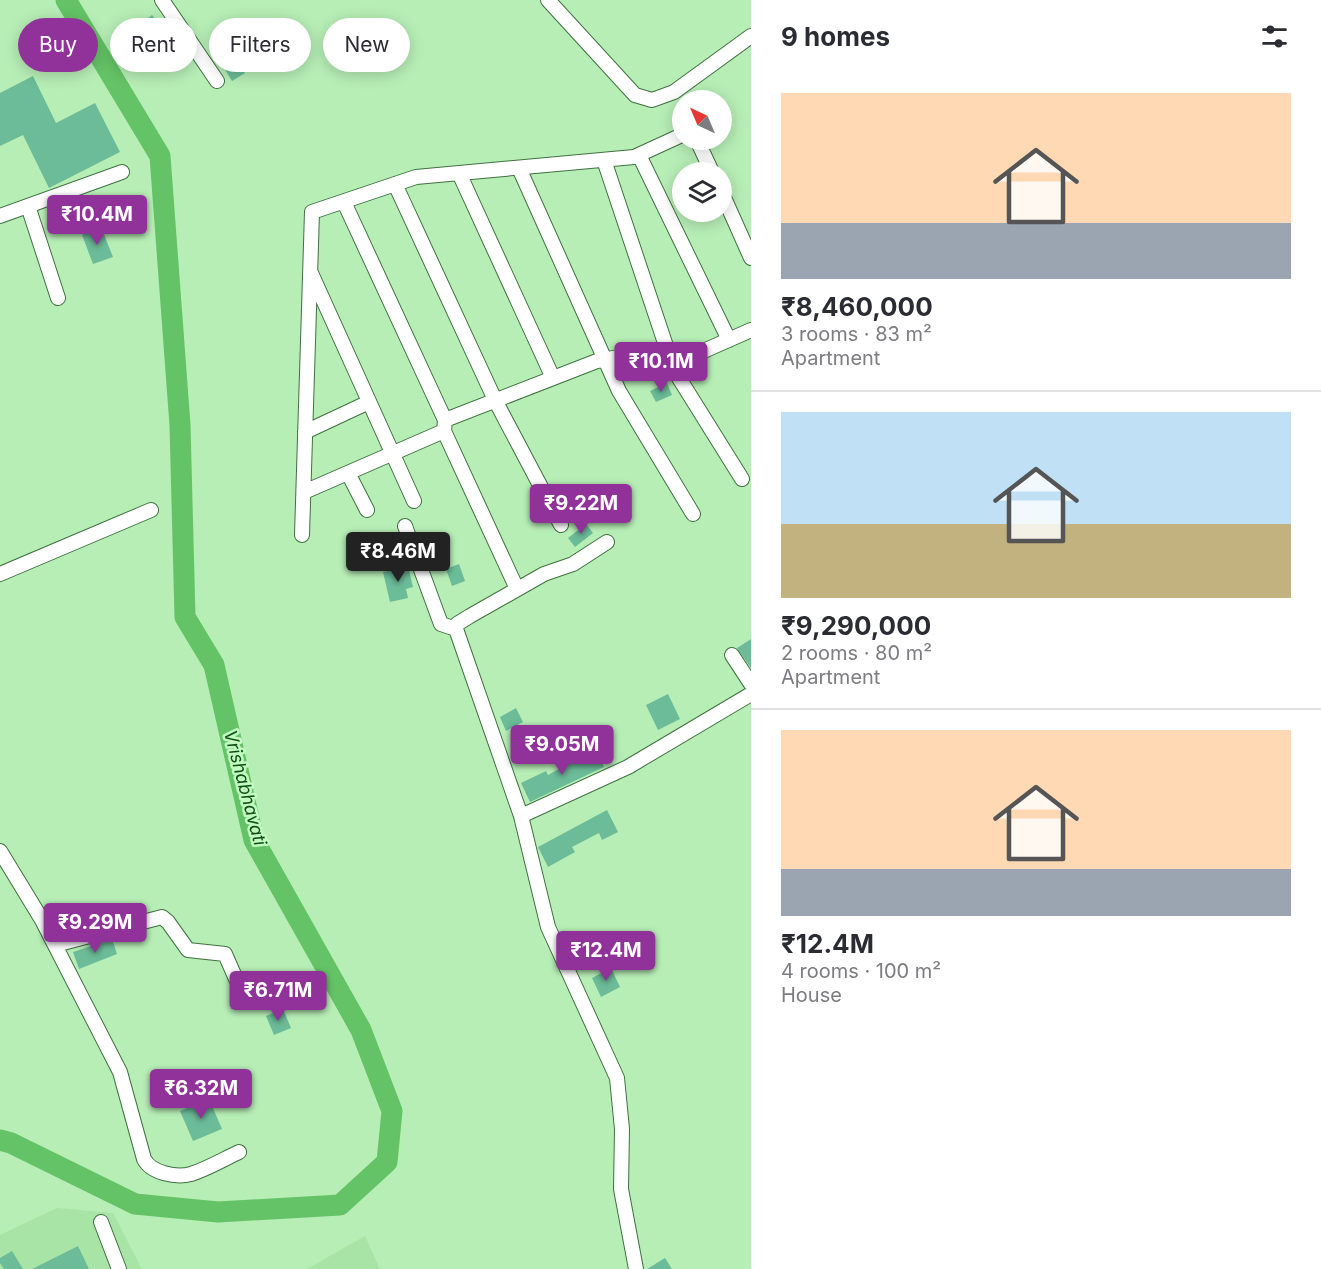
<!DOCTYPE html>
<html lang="en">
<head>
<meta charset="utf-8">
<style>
  :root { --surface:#fff; --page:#f2f2f3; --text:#2b2b33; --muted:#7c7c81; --line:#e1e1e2; --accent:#91329a }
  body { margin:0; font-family:Inter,sans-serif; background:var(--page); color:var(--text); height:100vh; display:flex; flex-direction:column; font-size:22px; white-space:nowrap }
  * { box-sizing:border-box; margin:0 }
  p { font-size:20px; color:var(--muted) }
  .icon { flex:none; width:33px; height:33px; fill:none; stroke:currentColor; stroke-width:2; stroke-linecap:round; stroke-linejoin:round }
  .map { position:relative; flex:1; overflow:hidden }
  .details { display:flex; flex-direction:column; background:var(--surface); width:570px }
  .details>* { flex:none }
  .hud { position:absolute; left:18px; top:18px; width:570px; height:54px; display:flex; gap:12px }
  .needle { width:39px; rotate:316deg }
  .buttons { position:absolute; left:672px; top:90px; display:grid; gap:12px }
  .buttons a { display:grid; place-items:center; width:60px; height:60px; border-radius:50%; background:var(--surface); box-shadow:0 3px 15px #0003; font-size:30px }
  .price { position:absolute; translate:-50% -51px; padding:0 14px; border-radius:6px; background:var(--accent); color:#fff; font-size:20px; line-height:39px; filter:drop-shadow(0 2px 3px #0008) }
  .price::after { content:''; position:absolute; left:50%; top:36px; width:18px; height:14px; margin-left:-9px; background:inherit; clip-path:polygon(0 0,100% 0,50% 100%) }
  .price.selected { background:#222; color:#fff }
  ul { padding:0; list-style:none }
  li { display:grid; align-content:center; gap:12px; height:318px; padding:0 30px }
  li+li { border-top:2px solid var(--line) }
  li span { display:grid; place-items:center; height:186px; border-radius:0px; color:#555 }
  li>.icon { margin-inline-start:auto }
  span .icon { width:108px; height:108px; fill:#fffc; stroke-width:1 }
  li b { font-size:26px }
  h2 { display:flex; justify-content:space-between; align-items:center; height:72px; padding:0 30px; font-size:26px }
  .chip { padding:0 21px; border-radius:27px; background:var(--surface); box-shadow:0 3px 15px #0003; font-size:21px; line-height:54px }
  .chip.selected { background:var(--accent); color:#fff }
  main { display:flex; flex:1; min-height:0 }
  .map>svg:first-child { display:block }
  .built { fill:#a7e4a6 }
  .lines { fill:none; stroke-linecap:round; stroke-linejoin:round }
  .river { stroke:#64c366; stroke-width:21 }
  .building { fill:#6cbc99 }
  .street-casing { stroke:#3f7140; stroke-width:16 }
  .street { stroke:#fff; stroke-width:14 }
  .labels { text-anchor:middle; stroke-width:5; stroke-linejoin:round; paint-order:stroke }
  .water-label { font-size:18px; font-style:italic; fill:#0e5115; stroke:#c4fbc3 }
</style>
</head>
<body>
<main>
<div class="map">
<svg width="751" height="1269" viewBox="0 0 751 1269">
  <rect width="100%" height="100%" fill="#b7eeb6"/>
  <path class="built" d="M57 1208 113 1213 142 1269H0V1235Z
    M365 1236 380 1269H307Z"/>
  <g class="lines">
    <path class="river" d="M0 1140 11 1143 135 1204 218 1212 340 1205 387 1162 392 1111 361 1030 254 840 214 665 185 617 180 425 160 156 66 0"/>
  </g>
  <path class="building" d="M152 15 178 48 156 65 130 32Z
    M222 36 245 73 232 81 209 44Z
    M33 76 56 123 95 103 120 152 49 188 23 135 0 146V93Z
    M101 227 113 257 93 264 82 235Z
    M667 383 672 395 656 402 650 391Z
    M586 524 593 533 575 547 568 538Z
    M382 532 390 565 381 567 372 534Z
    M459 564 465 581 452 586 446 569Z
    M408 566 413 587 406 589 408 598 390 602 383 572Z
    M751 639V668L737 648Z
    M668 694 680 719 658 730 646 705Z
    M516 708 523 722 506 731 500 717Z
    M595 749 604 767 530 802 521 783 546 771 548 775Z
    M607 810 618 832 602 840 599 833 572 847 575 852 548 867 538 847Z
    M112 939 117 954 79 969 73 952Z
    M611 968 620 987 601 997 592 978Z
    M283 1009 291 1028 274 1035 266 1016Z
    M209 1099 222 1129 193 1141 180 1111Z
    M78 1246 89 1269H32Z
    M12 1251 23 1269H4L0 1263V1258Z
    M665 1258 672 1269H647Z"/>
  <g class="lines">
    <g class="street-casing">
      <path id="street" d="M162 0 217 81
        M548 0 635 95 652 100 674 92 751 36
        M697 140 712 172
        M639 155 729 340
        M604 160 674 370 742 479
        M519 168 619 391 693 514
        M459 173 553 378
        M395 184 495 400 561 525
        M722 193 751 258
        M344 202 445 420
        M28 206 58 298
        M0 216 122 172
        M311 273 414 501
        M305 432 369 402
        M348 473 367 510
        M304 492 444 431
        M405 526 441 624 456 629
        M302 535 312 212 416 177 634 157 682 135
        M607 542 573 564 544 574 470 616 457 624 456 629 521 816 548 927 617 1078 622 1129 621 1189 636 1269
        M0 574 151 510
        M517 589 444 431 445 420 597 361 624 356 699 353 751 330
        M732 655 751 684
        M521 816 628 767 751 694
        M0 851 42 920 120 1072 144 1159C151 1173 176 1178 191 1174 207 1169 224 1159 239 1152
        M55 945 162 917 168 922 188 950 225 954 236 979
        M101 1222 119 1269"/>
    </g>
    <use href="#street" class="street"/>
  </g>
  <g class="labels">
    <g class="water-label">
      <text transform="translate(245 788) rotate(75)" y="6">Vrishabhavati</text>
    </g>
  </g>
</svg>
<div class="buttons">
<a><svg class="needle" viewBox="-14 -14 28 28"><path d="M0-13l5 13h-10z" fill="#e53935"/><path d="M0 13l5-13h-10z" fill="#7c7c81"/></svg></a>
<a><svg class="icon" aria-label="layers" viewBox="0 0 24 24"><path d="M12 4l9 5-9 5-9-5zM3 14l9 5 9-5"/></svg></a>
</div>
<b class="price" style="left:97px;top:246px">₹10.4M</b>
<b class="price" style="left:661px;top:393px">₹10.1M</b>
<b class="price" style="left:581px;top:535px">₹9.22M</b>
<b class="price selected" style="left:398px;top:583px">₹8.46M</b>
<b class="price" style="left:562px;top:776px">₹9.05M</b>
<b class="price" style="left:95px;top:954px">₹9.29M</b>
<b class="price" style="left:606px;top:982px">₹12.4M</b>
<b class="price" style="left:278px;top:1022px">₹6.71M</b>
<b class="price" style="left:201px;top:1120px">₹6.32M</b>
<div class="hud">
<a class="chip selected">Buy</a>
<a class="chip">Rent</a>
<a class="chip">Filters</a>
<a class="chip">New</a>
</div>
</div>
<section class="details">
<h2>9 homes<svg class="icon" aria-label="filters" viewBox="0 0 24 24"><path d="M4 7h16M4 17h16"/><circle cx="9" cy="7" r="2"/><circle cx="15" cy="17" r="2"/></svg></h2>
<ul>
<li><span style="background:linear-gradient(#ffd9b3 70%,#9aa5b1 0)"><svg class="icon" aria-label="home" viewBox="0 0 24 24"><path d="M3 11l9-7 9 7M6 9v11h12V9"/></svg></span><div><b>₹8,460,000</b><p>3 rooms · 83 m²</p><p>Apartment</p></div></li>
<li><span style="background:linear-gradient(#bfe0f5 60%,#c2b280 0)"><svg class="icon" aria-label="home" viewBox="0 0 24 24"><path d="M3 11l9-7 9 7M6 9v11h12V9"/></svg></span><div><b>₹9,290,000</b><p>2 rooms · 80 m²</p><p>Apartment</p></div></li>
<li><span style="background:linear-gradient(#ffd9b3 75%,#9aa5b1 0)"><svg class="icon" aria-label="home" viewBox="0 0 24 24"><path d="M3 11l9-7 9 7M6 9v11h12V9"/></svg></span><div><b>₹12.4M</b><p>4 rooms · 100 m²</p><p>House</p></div></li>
</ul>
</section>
</main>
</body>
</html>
